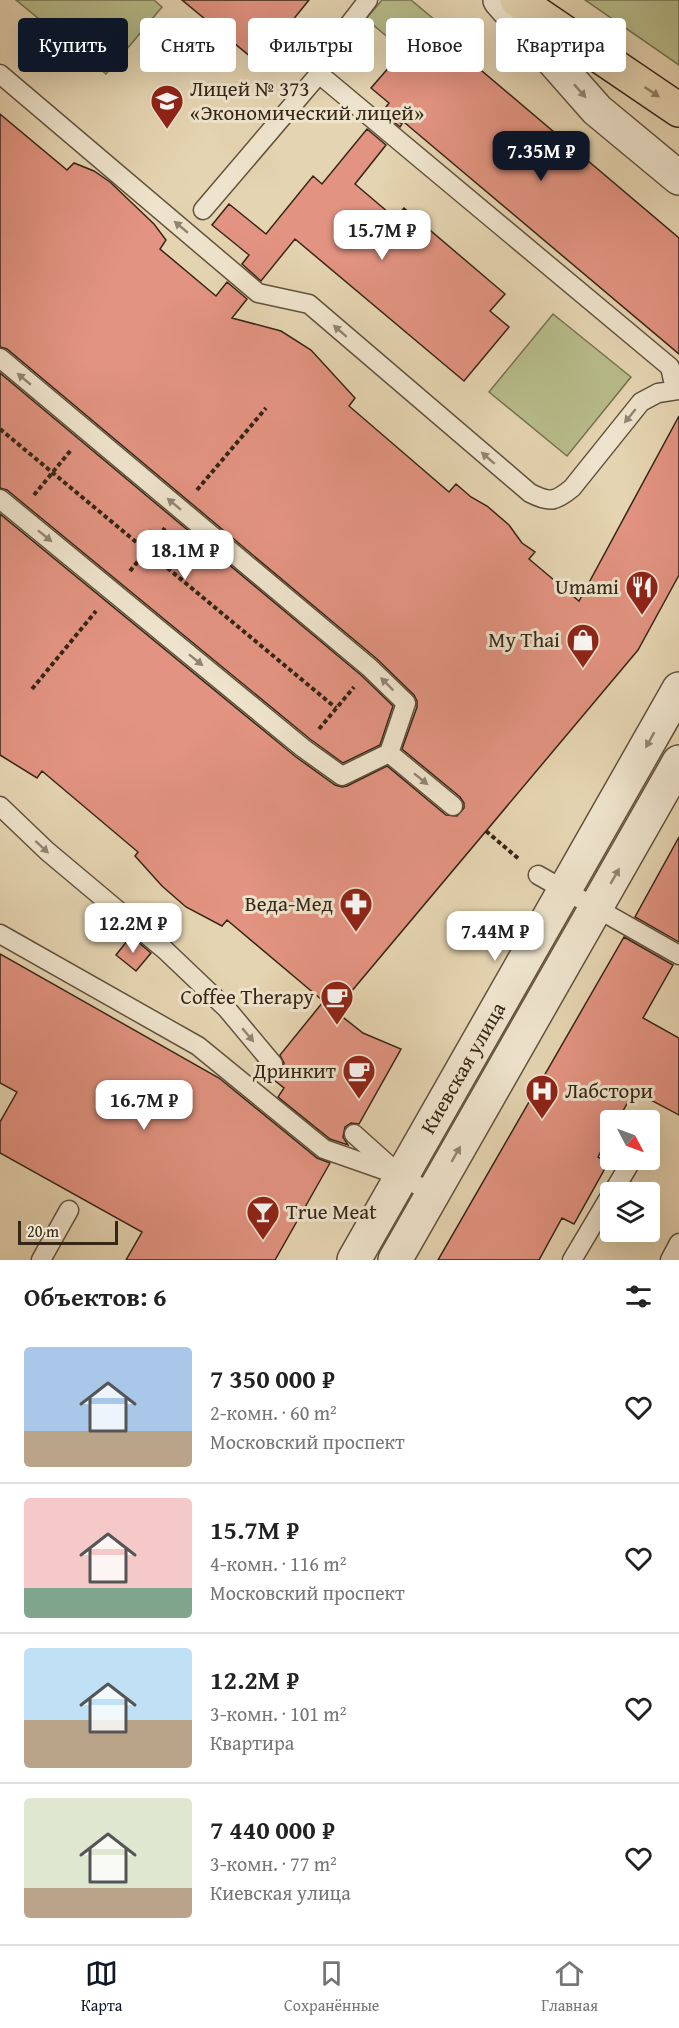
<!DOCTYPE html>
<html lang="ru">
<head>
<meta charset="utf-8">
<style>
  :root { --surface:#fff; --page:#f2f2f2; --text:#222; --muted:#767676; --line:#e0e0e0; --accent:#111827 }
  body { margin:0; font-family:"Gentium Book Plus",serif; background:var(--page); color:var(--text); height:100vh; display:flex; flex-direction:column; font-size:22px; white-space:nowrap }
  * { box-sizing:border-box; margin:0 }
  p { font-size:20px; color:var(--muted) }
  .icon { flex:none; width:33px; height:33px; fill:none; stroke:currentColor; stroke-width:2; stroke-linecap:round; stroke-linejoin:round }
  .map { position:relative; height:1260px; overflow:hidden }
  .panel { display:flex; flex-direction:column; background:var(--surface); flex:1 }
  .panel>* { flex:none }
  .guide { position:absolute; left:18px; top:18px; width:644px; height:54px; display:flex; gap:12px }
  .needle { width:39px; rotate:131deg }
  .fabs { position:absolute; left:600px; top:1110px; display:grid; gap:12px }
  .fabs a { display:grid; place-items:center; width:60px; height:60px; border-radius:6px; background:var(--surface); box-shadow:0 6px 24px #0002; font-size:30px }
  .scale { position:absolute; left:18px; bottom:15px; width:100px; box-sizing:border-box; padding-left:6px; border:3px solid #362616; border-top:0; font-size:16px; line-height:21px; white-space:nowrap; color:#362616; -webkit-text-stroke:4px #eee3cc; paint-order:stroke }
  .price { position:absolute; translate:-50% -51px; padding:0 14px; border-radius:12px; background:#fff; color:#222; font-size:20px; line-height:39px; filter:drop-shadow(0 2px 3px #0008) }
  .price::after { content:''; position:absolute; left:50%; top:36px; width:18px; height:14px; margin-left:-9px; background:inherit; clip-path:polygon(0 0,100% 0,50% 100%) }
  .price.on { background:var(--accent); color:#fff }
  ul { padding:0; list-style:none }
  li { display:flex; align-items:center; gap:18px; height:150px; padding:0 24px }
  li+li { border-top:2px solid var(--line) }
  li span { display:grid; place-items:center; flex:none; width:168px; height:120px; border-radius:6px; color:#555 }
  li>.icon { margin-inline-start:auto }
  span .icon { width:72px; height:72px; fill:#fffc; stroke-width:1 }
  li b { font-size:26px }
  h2 { display:flex; justify-content:space-between; align-items:center; height:72px; padding:0 24px; font-size:26px }
  .tag { padding:0 21px; border-radius:6px; background:var(--surface); box-shadow:0 6px 24px #0002; font-size:21px; line-height:54px }
  .tag.on { background:var(--accent); color:#fff }
  .tabs { display:flex; justify-content:space-around; align-items:center; height:84px; border-top:2px solid var(--line); background:var(--surface); font-size:16px; color:var(--muted) }
  .tabs a { display:grid; justify-items:center; gap:3px }
  .tabs .on { color:var(--accent) }
  .map>svg:first-child { display:block }
  .green { fill:#b7bc8a; stroke:#767150; stroke-width:1.5 }
  .building { fill:#e29381; stroke:#362616; stroke-width:1.5 }
  .lines { fill:none; stroke-linecap:round; stroke-linejoin:round }
  .service-casing { stroke:#62523d; stroke-width:21 }
  .minor-casing { stroke:#62523d; stroke-width:36 }
  .tertiary-casing { stroke:#62523d; stroke-width:36 }
  .primary-casing { stroke:#362616; stroke-width:36 }
  .path { stroke:#362616; stroke-width:4; stroke-dasharray:4.5 3; stroke-linecap:butt }
  .service { stroke:#eee3cc; stroke-width:18 }
  .minor { stroke:#eee3cc; stroke-width:33 }
  .tertiary { stroke:#eee3cc; stroke-width:33 }
  .primary { stroke:#e5d4b1; stroke-width:33 }
  .oneway { fill:#928471 }
  .oneway2 { fill:#8e7d64 }
  .labels { text-anchor:middle; stroke-width:6; stroke-linejoin:round; paint-order:stroke }
  .poi-label { font-size:21px; fill:#362616; stroke:#eee3cc; text-anchor:end }
  .street-label { font-size:21px; fill:#362616; stroke:#eee3cc }
</style>
</head>
<body>
<div class="map">
<svg width="679" height="1260" viewBox="0 0 679 1260">
  <rect width="100%" height="100%" fill="#e5d4b1"/>
  <filter id="stains"><feTurbulence type="fractalNoise" baseFrequency=".00333" numOctaves="4"/><feColorMatrix values="0 0 0 0 .2 0 0 0 0 .09 0 0 0 0 .02 0 0 0 .5 -.17"/></filter>
  <radialGradient id="worn" r=".72"><stop offset=".6" stop-color="#630" stop-opacity="0"/><stop offset="1" stop-color="#630" stop-opacity=".3"/></radialGradient>
  <path class="green" d="M16 0H154L162 7 106 74Z
    M382 0H411L461 42 456 49 443 39 421 65 366 19Z
    M585 0H679V65Z
    M553 314 631 377 567 456 489 392Z"/>
  <path class="building" d="M182 0H309L258 63Z
    M443 38 679 238V354L386 107 389 103 371 88 404 50 421 65Z
    M384 109 402 124 400 127 382 112Z
    M0 114 67 170 74 163 94 171 110 182 154 224 166 240 160 249 216 296 227 282 247 299 232 318 281 331 311 350 355 398 349 406 449 492 456 484 471 497 487 506 509 525 522 543 535 552 529 559 579 601 679 416V575L638 650 335 1011 363 1033 401 1049 359 1124 351 1123 345 1127 343 1137 348 1145 330 1139 278 1097 284 1088 265 1073 274 1075 281 1072 284 1063 280 1055 323 1002 335 1011 227 920 222 926 186 907 162 886 135 856 138 852 42 771 37 778 0 755V514L296 757 335 785 342 787 347 786 387 766 446 815 457 816 464 808V803L460 797 402 749 417 707V701L414 695 377 659 7 349 0 347Z
    M367 129 386 145 355 184 395 218 404 208 505 294 490 311 509 327 464 381 295 239 261 281 242 264 249 255 212 225 229 204 266 234 313 176 322 184Z
    M0 373 362 676 393 706 380 745 343 763 310 739 7 490 0 488Z
    M679 837V942L635 917Z
    M131 936 151 953 136 971 116 955Z
    M624 937 673 965 643 1018 679 1038V1115L634 1091 618 1120H610V1134L598 1157 608 1163 574 1224 562 1218 539 1260H438Z
    M0 954 219 1078 317 1158 330 1163 275 1260H126L142 1232 0 1153V1122L17 1092 0 1083Z"/>
  <g class="lines">
    <g class="service-casing">
      <path id="service" d="M0 74 258 293 309 304 530 493C550 503 555 502 572 488L641 402 658 393 679 390
        M319 74 670 367 675 389
        M203 210 319 74 334 44 368 0
        M0 358 370 668 406 703 389 753 342 776 303 748 0 499
        M389 753 453 806
        M0 806 47 851 165 950 227 1009 273 1064
        M538 875 679 955
        M0 934 198 1046 324 1149 401 1176 433 1194
        M354 1134 393 1169
        M613 1192 632 1160
        M41 1260 69 1210
        M572 1260 610 1196
        M670 1260 679 1243"/>
    </g>
    <g class="minor-casing">
      <path id="minor" d="M500 0 597 110 679 178
        M354 1260 679 689"/>
    </g>
    <g class="tertiary-casing">
      <path id="tertiary" d="M395 1260 679 762"/>
    </g>
    <g class="primary-casing">
      <path id="primary" d="M517 0 679 110"/>
    </g>
    <path class="path" d="M0 429 336 708
      M197 490 266 408
      M34 495 71 450
      M130 571 165 528
      M32 689 96 611
      M319 729 354 687
      M486 831 520 860"/>
    <use href="#service" class="service"/>
    <use href="#minor" class="minor"/>
    <use href="#tertiary" class="tertiary"/>
    <use href="#primary" class="primary"/>
  </g>
  <defs><path id="oneway-solid" d="M-6-.8H1V-3.2L6.5 0L1 3.2V.8H-6Z" transform="scale(1.5)"/></defs>
  <g class="oneway">
    <use href="#oneway-solid" transform="translate(580 91) rotate(48)"/>
    <use href="#oneway-solid" transform="translate(181 227) rotate(-140)"/>
    <use href="#oneway-solid" transform="translate(340 331) rotate(-139)"/>
    <use href="#oneway-solid" transform="translate(24 379) rotate(-140)"/>
    <use href="#oneway-solid" transform="translate(630 416) rotate(129)"/>
    <use href="#oneway-solid" transform="translate(488 458) rotate(-139)"/>
    <use href="#oneway-solid" transform="translate(174 504) rotate(-140)"/>
    <use href="#oneway-solid" transform="translate(45 536) rotate(39)"/>
    <use href="#oneway-solid" transform="translate(196 660) rotate(39)"/>
    <use href="#oneway-solid" transform="translate(387 684) rotate(-135)"/>
    <use href="#oneway-solid" transform="translate(650 740) rotate(119)"/>
    <use href="#oneway-solid" transform="translate(421 779) rotate(39)"/>
    <use href="#oneway-solid" transform="translate(42 847) rotate(43)"/>
    <use href="#oneway-solid" transform="translate(615 876) rotate(-60)"/>
    <use href="#oneway-solid" transform="translate(248 1035) rotate(50)"/>
    <use href="#oneway-solid" transform="translate(456 1154) rotate(-60)"/>
  </g>
  <use class="oneway2" href="#oneway-solid" transform="translate(652 92) rotate(34)"/>
  <defs>
    <g id="school-pin" transform="scale(1.725)"><path d="M0 17L-7.5 6A9.5 9.5 0 1 1 7.5 6Z" fill="#8f2418" stroke="#eee3cc"/><path d="M0-5L7-2L0 1L-7-2ZM-4 1L0 2.5L4 1V4Q0 6-4 4Z" fill="#fff"/></g>
    <g id="restaurant-pin" transform="scale(1.725)"><path d="M0 17L-7.5 6A9.5 9.5 0 1 1 7.5 6Z" fill="#8f2418" stroke="#eee3cc"/><path d="M-5-6h1v4h1v-4h1v4h1v-4h1v5L-1.5 .5V6h-2V.5L-5-1ZM5-6V6H3V1.5H1.5Q1.5-4 5-6Z" fill="#fff"/></g>
    <g id="shop-pin" transform="scale(1.725)"><path d="M0 17L-7.5 6A9.5 9.5 0 1 1 7.5 6Z" fill="#8f2418" stroke="#eee3cc"/><path d="M-5-2.5h2.3a2.7 3.5 0 0 1 5.4 0H5L5.5 6h-11ZM-1.5-2.5h3a1.5 2.3 0 0 0-3 0Z" fill="#fff"/></g>
    <g id="pharmacy-pin" transform="scale(1.725)"><path d="M0 17L-7.5 6A9.5 9.5 0 1 1 7.5 6Z" fill="#8f2418" stroke="#eee3cc"/><path d="M-2-6h4v4h4v4h-4v4h-4v-4h-4v-4h4Z" fill="#fff"/></g>
    <g id="cafe-pin" transform="scale(1.725)"><path d="M0 17L-7.5 6A9.5 9.5 0 1 1 7.5 6Z" fill="#8f2418" stroke="#eee3cc"/><path d="M-5.5-4.5H6V0H3Q3 3.5 0 3.5H-2.5Q-5.5 3.5-5.5 0ZM3-3.2v2h1.7v-2ZM-6 4.5H4V6H-6Z" fill="#fff"/></g>
    <g id="hospital-pin" transform="scale(1.725)"><path d="M0 17L-7.5 6A9.5 9.5 0 1 1 7.5 6Z" fill="#8f2418" stroke="#eee3cc"/><path d="M-5-5h3v3.5h4V-5h3V5h-3V1.5h-4V5h-3Z" fill="#fff"/></g>
    <g id="bar-pin" transform="scale(1.725)"><path d="M0 17L-7.5 6A9.5 9.5 0 1 1 7.5 6Z" fill="#8f2418" stroke="#eee3cc"/><path d="M-6-5H6L.8 .8V4.5H3.5V6h-7V4.5H-.8V.8Z" fill="#fff"/></g>
  </defs>
  <g fill-rule="evenodd">
    <use href="#school-pin" x="167" y="101"/>
    <use href="#restaurant-pin" x="642" y="587"/>
    <use href="#shop-pin" x="583" y="640"/>
    <use href="#pharmacy-pin" x="356" y="904"/>
    <use href="#cafe-pin" x="337" y="997"/>
    <use href="#cafe-pin" x="359" y="1071"/>
    <use href="#hospital-pin" x="542" y="1091"/>
    <use href="#bar-pin" x="263" y="1212"/>
  </g>
  <g class="labels">
    <g class="poi-label">
      <text x="190" y="96" text-anchor="start">Лицей № 373<tspan x="190" dy="24">«Экономический лицей»</tspan></text>
      <text x="619" y="594">Umami</text>
      <text x="560" y="647">My Thai</text>
      <text x="333" y="911">Веда-Мед</text>
      <text x="314" y="1004">Coffee Therapy</text>
      <text x="336" y="1078">Дринкит</text>
      <text x="565" y="1098" text-anchor="start">Лабстори</text>
      <text x="286" y="1219" text-anchor="start">True Meat</text>
    </g>
    <g class="street-label">
      <text transform="translate(463 1068) rotate(-60)" y="7">Киевская улица</text>
    </g>
  </g>
  <rect width="100%" height="100%" filter="url(#stains)"/>
  <rect width="100%" height="100%" fill="url(#worn)"/>
</svg>
<div class="fabs">
<a><svg class="needle" viewBox="-14 -14 28 28"><path d="M0-13l5 13h-10z" fill="#e53935"/><path d="M0 13l5-13h-10z" fill="#767676"/></svg></a>
<a><svg class="icon" aria-label="layers" viewBox="0 0 24 24"><path d="M12 4l9 5-9 5-9-5zM3 14l9 5 9-5"/></svg></a>
</div>
<div class="scale">20 m</div>
<b class="price on" style="left:541px;top:182px">7.35M ₽</b>
<b class="price" style="left:382px;top:261px">15.7M ₽</b>
<b class="price" style="left:185px;top:581px">18.1M ₽</b>
<b class="price" style="left:133px;top:954px">12.2M ₽</b>
<b class="price" style="left:495px;top:962px">7.44M ₽</b>
<b class="price" style="left:144px;top:1131px">16.7M ₽</b>
<div class="guide">
<a class="tag on">Купить</a>
<a class="tag">Снять</a>
<a class="tag">Фильтры</a>
<a class="tag">Новое</a>
<a class="tag">Квартира</a>
</div>
</div>
<section class="panel">
<h2>Объектов: 6<svg class="icon" aria-label="filters" viewBox="0 0 24 24"><path d="M4 7h16M4 17h16"/><circle cx="9" cy="7" r="2"/><circle cx="15" cy="17" r="2"/></svg></h2>
<ul>
<li><span style="background:linear-gradient(#a9c7e8 70%,#b9a48a 0)"><svg class="icon" aria-label="home" viewBox="0 0 24 24"><path d="M3 11l9-7 9 7M6 9v11h12V9"/></svg></span><div><b>7 350 000 ₽</b><p>2-комн. · 60 m²</p><p>Московский проспект</p></div><svg class="icon" aria-label="heart" viewBox="0 0 24 24"><path d="M12 20l-8-8c-3-5 5-10 8-4 3-6 11-1 8 4z"/></svg></li>
<li><span style="background:linear-gradient(#f6c9c9 75%,#7fa58c 0)"><svg class="icon" aria-label="home" viewBox="0 0 24 24"><path d="M3 11l9-7 9 7M6 9v11h12V9"/></svg></span><div><b>15.7M ₽</b><p>4-комн. · 116 m²</p><p>Московский проспект</p></div><svg class="icon" aria-label="heart" viewBox="0 0 24 24"><path d="M12 20l-8-8c-3-5 5-10 8-4 3-6 11-1 8 4z"/></svg></li>
<li><span style="background:linear-gradient(#bfe0f5 60%,#b9a48a 0)"><svg class="icon" aria-label="home" viewBox="0 0 24 24"><path d="M3 11l9-7 9 7M6 9v11h12V9"/></svg></span><div><b>12.2M ₽</b><p>3-комн. · 101 m²</p><p>Квартира</p></div><svg class="icon" aria-label="heart" viewBox="0 0 24 24"><path d="M12 20l-8-8c-3-5 5-10 8-4 3-6 11-1 8 4z"/></svg></li>
<li><span style="background:linear-gradient(#dfe7d0 75%,#b9a48a 0)"><svg class="icon" aria-label="home" viewBox="0 0 24 24"><path d="M3 11l9-7 9 7M6 9v11h12V9"/></svg></span><div><b>7 440 000 ₽</b><p>3-комн. · 77 m²</p><p>Киевская улица</p></div><svg class="icon" aria-label="heart" viewBox="0 0 24 24"><path d="M12 20l-8-8c-3-5 5-10 8-4 3-6 11-1 8 4z"/></svg></li>
</ul>
</section>
<nav class="tabs">
<a class="on"><svg class="icon" aria-label="map" viewBox="0 0 24 24"><path d="M3 6l6-2 6 2 6-2v14l-6 2-6-2-6 2zM9 4v14M15 6v14"/></svg>Карта</a>
<a><svg class="icon" aria-label="saved" viewBox="0 0 24 24"><path d="M7 4h10v16l-5-4-5 4z"/></svg>Сохранённые</a>
<a><svg class="icon" aria-label="home" viewBox="0 0 24 24"><path d="M3 11l9-7 9 7M6 9v11h12V9"/></svg>Главная</a>
</nav>
</body>
</html>
